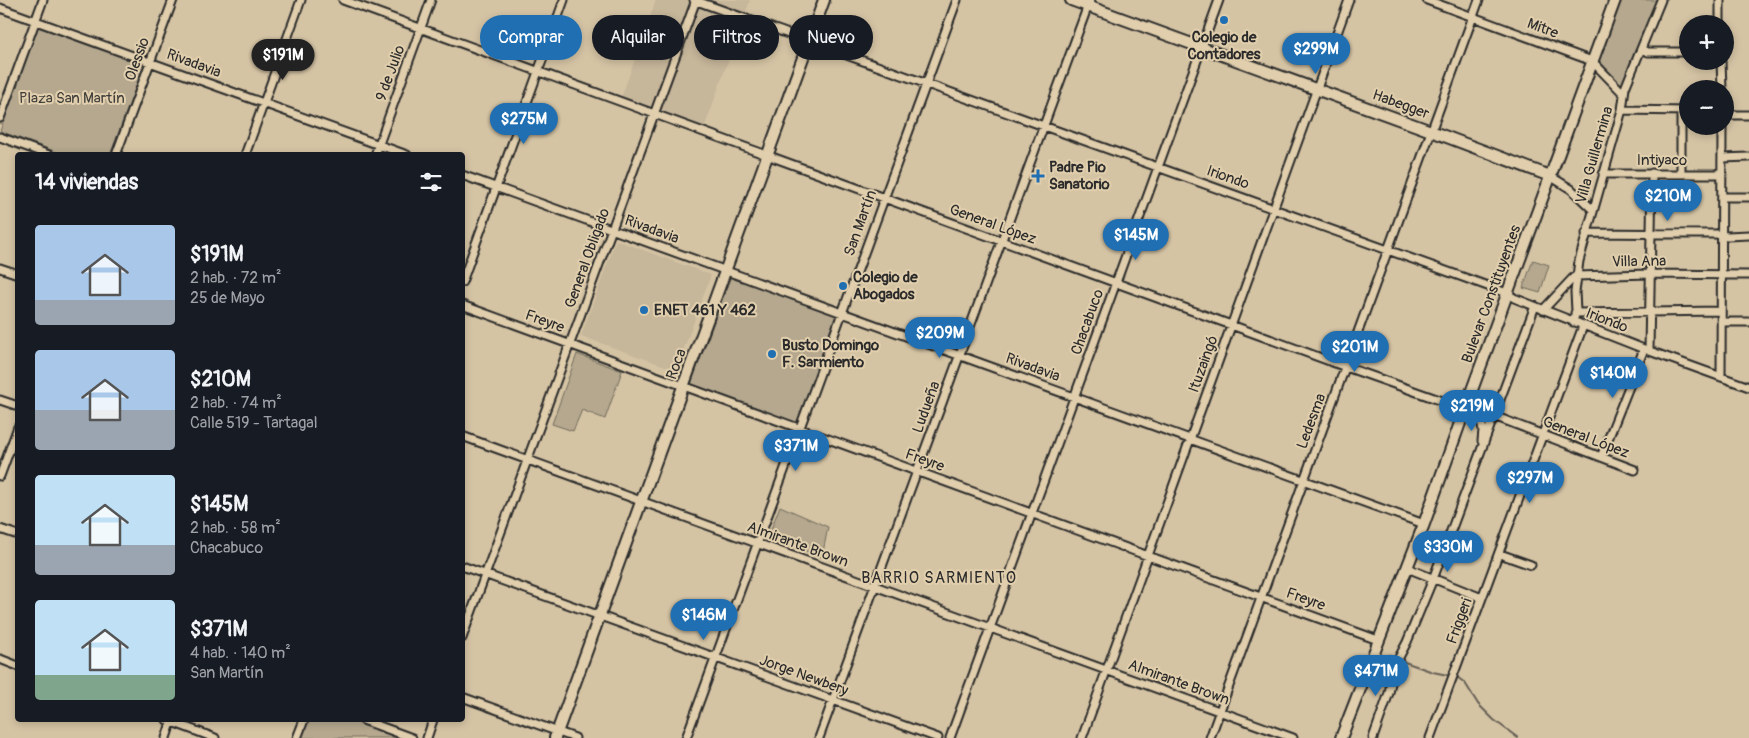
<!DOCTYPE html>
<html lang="es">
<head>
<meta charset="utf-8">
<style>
  :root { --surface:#171b24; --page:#242831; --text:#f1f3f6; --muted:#9ea1a6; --accent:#1f6fb2 }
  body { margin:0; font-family:Pangolin,sans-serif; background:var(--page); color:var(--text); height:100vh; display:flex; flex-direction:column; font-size:19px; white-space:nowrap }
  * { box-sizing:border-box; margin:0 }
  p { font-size:16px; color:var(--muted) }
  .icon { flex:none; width:28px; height:28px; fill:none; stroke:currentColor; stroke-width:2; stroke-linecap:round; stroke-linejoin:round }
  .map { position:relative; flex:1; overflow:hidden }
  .side { position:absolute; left:15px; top:152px; width:450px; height:570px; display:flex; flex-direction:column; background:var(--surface); border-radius:5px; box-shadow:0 2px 8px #0003 }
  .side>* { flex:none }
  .guide { position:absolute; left:480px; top:15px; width:475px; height:45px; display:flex; gap:10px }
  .controls { position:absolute; left:1679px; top:15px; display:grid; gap:10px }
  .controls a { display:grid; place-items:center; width:55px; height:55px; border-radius:50%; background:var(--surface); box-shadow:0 2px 8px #0003; font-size:25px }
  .price { position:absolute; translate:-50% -42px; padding:0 11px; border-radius:18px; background:var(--accent); color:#fff; font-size:16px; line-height:32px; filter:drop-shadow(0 1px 2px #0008) }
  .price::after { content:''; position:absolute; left:50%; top:30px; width:15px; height:11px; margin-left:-8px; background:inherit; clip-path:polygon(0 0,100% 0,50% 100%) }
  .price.current { background:#222; color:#fff }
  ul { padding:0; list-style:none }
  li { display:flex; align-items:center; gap:15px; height:125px; padding:0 20px }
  li span { display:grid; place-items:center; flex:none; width:140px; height:100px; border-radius:5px; color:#555 }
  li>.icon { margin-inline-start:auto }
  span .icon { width:60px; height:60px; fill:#fffc; stroke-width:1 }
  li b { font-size:21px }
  h2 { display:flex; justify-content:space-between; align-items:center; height:60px; padding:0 20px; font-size:21px }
  .tag { padding:0 18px; border-radius:22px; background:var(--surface); box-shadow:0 2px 8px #0003; font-size:18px; line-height:45px }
  .tag.current { background:var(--accent); color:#fff }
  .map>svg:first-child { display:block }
  .built { fill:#c6b69a }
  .green { fill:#b5a88e; stroke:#706a5c }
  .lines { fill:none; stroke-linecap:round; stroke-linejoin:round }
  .stream { stroke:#666055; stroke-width:2 }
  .street-casing { stroke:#2b2b2b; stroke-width:11 }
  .secondary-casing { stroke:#2b2b2b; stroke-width:14 }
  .street { stroke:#e0ceac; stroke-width:7 }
  .secondary { stroke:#e0ceac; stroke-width:10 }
  .poi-dot { fill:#1f6fb2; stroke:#e0ceac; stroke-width:2 }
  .labels { text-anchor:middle; stroke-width:4; stroke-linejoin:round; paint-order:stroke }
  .street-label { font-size:15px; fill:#2b2b2b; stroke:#e0ceac }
  .poi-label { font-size:15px; font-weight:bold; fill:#2b2b2b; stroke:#e0ceac; text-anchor:start }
  .park-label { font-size:15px; fill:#403e3a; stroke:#e0ceac }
  .neighbourhood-label { font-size:16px; letter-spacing:1px; fill:#2b2b2b; stroke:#e0ceac }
</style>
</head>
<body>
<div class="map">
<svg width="1749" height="738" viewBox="0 0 1749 738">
  <rect width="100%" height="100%" fill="#d5c4a4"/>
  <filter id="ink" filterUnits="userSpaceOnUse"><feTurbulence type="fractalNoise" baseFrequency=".02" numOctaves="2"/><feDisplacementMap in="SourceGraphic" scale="10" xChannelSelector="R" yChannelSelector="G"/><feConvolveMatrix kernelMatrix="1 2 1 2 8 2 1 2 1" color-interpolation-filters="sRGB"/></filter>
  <g filter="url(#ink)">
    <path class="built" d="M656 0H750L702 134 619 104Z
      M616 240 711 275 676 370 581 336Z"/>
    <path class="green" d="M1619 0H1657L1624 86H1622L1598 59Z
      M38 27 144 65 110 155H65L0 131Z
      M1533 260 1549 265 1540 293 1523 288Z
      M731 276 836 315 797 423 691 384Z
      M577 354 622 371 605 419 582 410 573 431 552 424Z
      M780 506 828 527 822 557 768 537Z
      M308 720H355L403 738H301Z"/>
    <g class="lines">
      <path class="stream" d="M1389 655 1395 658
        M1399 660 1433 672 1457 677 1465 683 1478 704 1494 720 1518 738"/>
      <g class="street-casing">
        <path id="street" d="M343 0 1346 367 1465 409 1494 416 1635 470
          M694 0 1507 293 1514 298 1644 349 1749 387
          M1427 0 1592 61 1624 94
          M1720 0V24
          M0 8 407 155
          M1641 49 1648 52H1688
          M1721 61 1722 89
          M1622 110 1688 111
          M1681 111V173
          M1725 115H1749
          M0 118 43 0
          M0 137 49 155
          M116 155 173 0
          M245 155 301 0
          M375 155 431 0
          M1722 158 1749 157
          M1603 174H1722
          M462 175 1424 524
          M1550 176 1571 189 1592 209
          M1722 197H1749
          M1586 233 1716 234 1727 236 1749 235
          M0 268 18 274
          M462 282 564 0
          M462 305 1378 640
          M1543 310 1573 278 1576 276 1650 274 1749 275
          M1575 313 1721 311
          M1573 322 1576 311 1575 292 1579 261 1622 110 1625 88 1661 0
          M1721 322H1749
          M1649 351 1652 173
          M1721 377 1722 126
          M0 400 18 406
          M1479 412 1483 430 1482 441
          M462 436 1293 738
          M1601 457 1644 349
          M0 476 18 427
          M0 529 18 535
          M1500 554 1531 565
          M462 566 938 738
          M1407 568 1482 598
          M462 638 696 0
          M0 659 18 666
          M462 697 575 738
          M167 720 215 738
          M363 720 412 738
          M166 738 172 720
          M297 738 304 720
          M427 738 433 720
          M686 738 957 0
          M819 738 1090 0
          M950 738 1219 0
          M1082 738 1349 0
          M1210 738 1479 0
          M1373 738 1389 693 1394 667 1407 642 1433 579 1535 306
          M1430 738 1583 326"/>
      </g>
      <g class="secondary-casing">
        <path id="secondary" d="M1071 0 1431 131 1550 176
          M555 738 824 0
          M1341 738 1424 524 1465 409 1615 0"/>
      </g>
      <use href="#street" class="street"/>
      <use href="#secondary" class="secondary"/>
    </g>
  </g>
  <g class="poi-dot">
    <circle cx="1224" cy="20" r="5"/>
    <path d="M1035.5 168.5h5v5h5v5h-5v5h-5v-5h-5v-5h5z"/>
    <circle cx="843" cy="286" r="5"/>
    <circle cx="644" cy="310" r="5"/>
    <circle cx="772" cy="354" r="5"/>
  </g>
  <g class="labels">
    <g class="street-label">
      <text transform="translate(1543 28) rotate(20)" y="5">Mitre</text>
      <text transform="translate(137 59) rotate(-70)" y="5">Olessio</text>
      <text transform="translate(194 63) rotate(20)" y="5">Rivadavia</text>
      <text transform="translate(390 73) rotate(-70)" y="5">9 de Julio</text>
      <text transform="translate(1401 104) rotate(20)" y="5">Habegger</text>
      <text transform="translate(1594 155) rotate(-74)" y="5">Villa Guillermina</text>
      <text x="1662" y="165">Intiyaco</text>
      <text transform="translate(1228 177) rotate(19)" y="5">Iriondo</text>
      <text transform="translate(860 223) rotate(-70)" y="5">San Martín</text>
      <text transform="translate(993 224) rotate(20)" y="5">General López</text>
      <text transform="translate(652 229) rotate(20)" y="5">Rivadavia</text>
      <text transform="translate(587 258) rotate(-70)" y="5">General Obligado</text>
      <text transform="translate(1639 261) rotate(-1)" y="5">Villa Ana</text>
      <text transform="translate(1491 294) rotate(-70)" y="5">Bulevar Constituyentes</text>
      <text transform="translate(1607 320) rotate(21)" y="5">Iriondo</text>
      <text transform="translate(545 321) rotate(20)" y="5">Freyre</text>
      <text transform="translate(1087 322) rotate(-70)" y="5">Chacabuco</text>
      <text transform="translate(676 364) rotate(-70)" y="5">Roca</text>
      <text transform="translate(1203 364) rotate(-70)" y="5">Ituzaingó</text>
      <text transform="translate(1033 367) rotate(20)" y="5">Rivadavia</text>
      <text transform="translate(926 407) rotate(-70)" y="5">Ludueña</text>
      <text transform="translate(1311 421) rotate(-70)" y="5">Ledesma</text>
      <text transform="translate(1586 437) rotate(21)" y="5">General López</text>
      <text transform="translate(925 460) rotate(20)" y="5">Freyre</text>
      <text transform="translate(798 544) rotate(20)" y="5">Almirante Brown</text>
      <text transform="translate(1306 599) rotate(20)" y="5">Freyre</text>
      <text transform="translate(1459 621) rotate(-70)" y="5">Friggeri</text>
      <text transform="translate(804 675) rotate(20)" y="5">Jorge Newbery</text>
      <text transform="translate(1179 682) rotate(20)" y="5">Almirante Brown</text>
    </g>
    <g class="poi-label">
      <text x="1224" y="42" text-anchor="middle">Colegio de<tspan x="1224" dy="17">Contadores</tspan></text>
      <text x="1049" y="172">Padre Pio<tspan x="1049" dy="17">Sanatorio</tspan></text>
      <text x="853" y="282">Colegio de<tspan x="853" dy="17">Abogados</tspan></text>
      <text x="654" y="315">ENET 461 Y 462</text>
      <text x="782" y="350">Busto Domingo<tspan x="782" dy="17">F. Sarmiento</tspan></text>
    </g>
    <g class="park-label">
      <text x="72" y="103">Plaza San Martín</text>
    </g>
    <g class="neighbourhood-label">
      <text x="939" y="583">BARRIO SARMIENTO</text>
    </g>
  </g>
</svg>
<div class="controls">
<a>+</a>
<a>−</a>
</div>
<b class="price" style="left:1316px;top:75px">$299M</b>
<b class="price current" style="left:283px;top:81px">$191M</b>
<b class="price" style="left:524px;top:145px">$275M</b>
<b class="price" style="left:1668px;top:222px">$210M</b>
<b class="price" style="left:1136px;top:261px">$145M</b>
<b class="price" style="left:940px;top:359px">$209M</b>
<b class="price" style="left:1355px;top:373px">$201M</b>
<b class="price" style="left:1613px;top:399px">$140M</b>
<b class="price" style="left:1472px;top:432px">$219M</b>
<b class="price" style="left:796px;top:472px">$371M</b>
<b class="price" style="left:1530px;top:504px">$297M</b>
<b class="price" style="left:1448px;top:573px">$330M</b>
<b class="price" style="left:704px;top:641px">$146M</b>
<b class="price" style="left:1376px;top:697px">$471M</b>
<div class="guide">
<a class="tag current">Comprar</a>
<a class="tag">Alquilar</a>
<a class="tag">Filtros</a>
<a class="tag">Nuevo</a>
</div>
<section class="side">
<h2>14 viviendas<svg class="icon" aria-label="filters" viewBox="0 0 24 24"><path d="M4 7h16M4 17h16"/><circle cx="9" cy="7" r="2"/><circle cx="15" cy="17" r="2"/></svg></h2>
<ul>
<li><span style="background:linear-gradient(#a9c7e8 75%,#9aa5b1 0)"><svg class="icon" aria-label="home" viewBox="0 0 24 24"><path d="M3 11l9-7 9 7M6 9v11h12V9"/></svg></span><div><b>$191M</b><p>2 hab. · 72 m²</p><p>25 de Mayo</p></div></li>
<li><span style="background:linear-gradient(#a9c7e8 60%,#9aa5b1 0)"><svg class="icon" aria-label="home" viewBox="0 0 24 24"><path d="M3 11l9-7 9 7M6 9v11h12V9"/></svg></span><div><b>$210M</b><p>2 hab. · 74 m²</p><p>Calle 519 - Tartagal</p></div></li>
<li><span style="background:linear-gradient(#bfe0f5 70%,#9aa5b1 0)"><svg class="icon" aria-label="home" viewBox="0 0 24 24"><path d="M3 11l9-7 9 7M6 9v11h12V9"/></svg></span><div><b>$145M</b><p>2 hab. · 58 m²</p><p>Chacabuco</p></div></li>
<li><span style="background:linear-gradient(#bfe0f5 75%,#7fa58c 0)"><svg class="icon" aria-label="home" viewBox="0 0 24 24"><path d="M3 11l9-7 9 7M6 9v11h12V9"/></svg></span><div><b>$371M</b><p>4 hab. · 140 m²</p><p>San Martín</p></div></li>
</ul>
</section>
</div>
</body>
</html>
